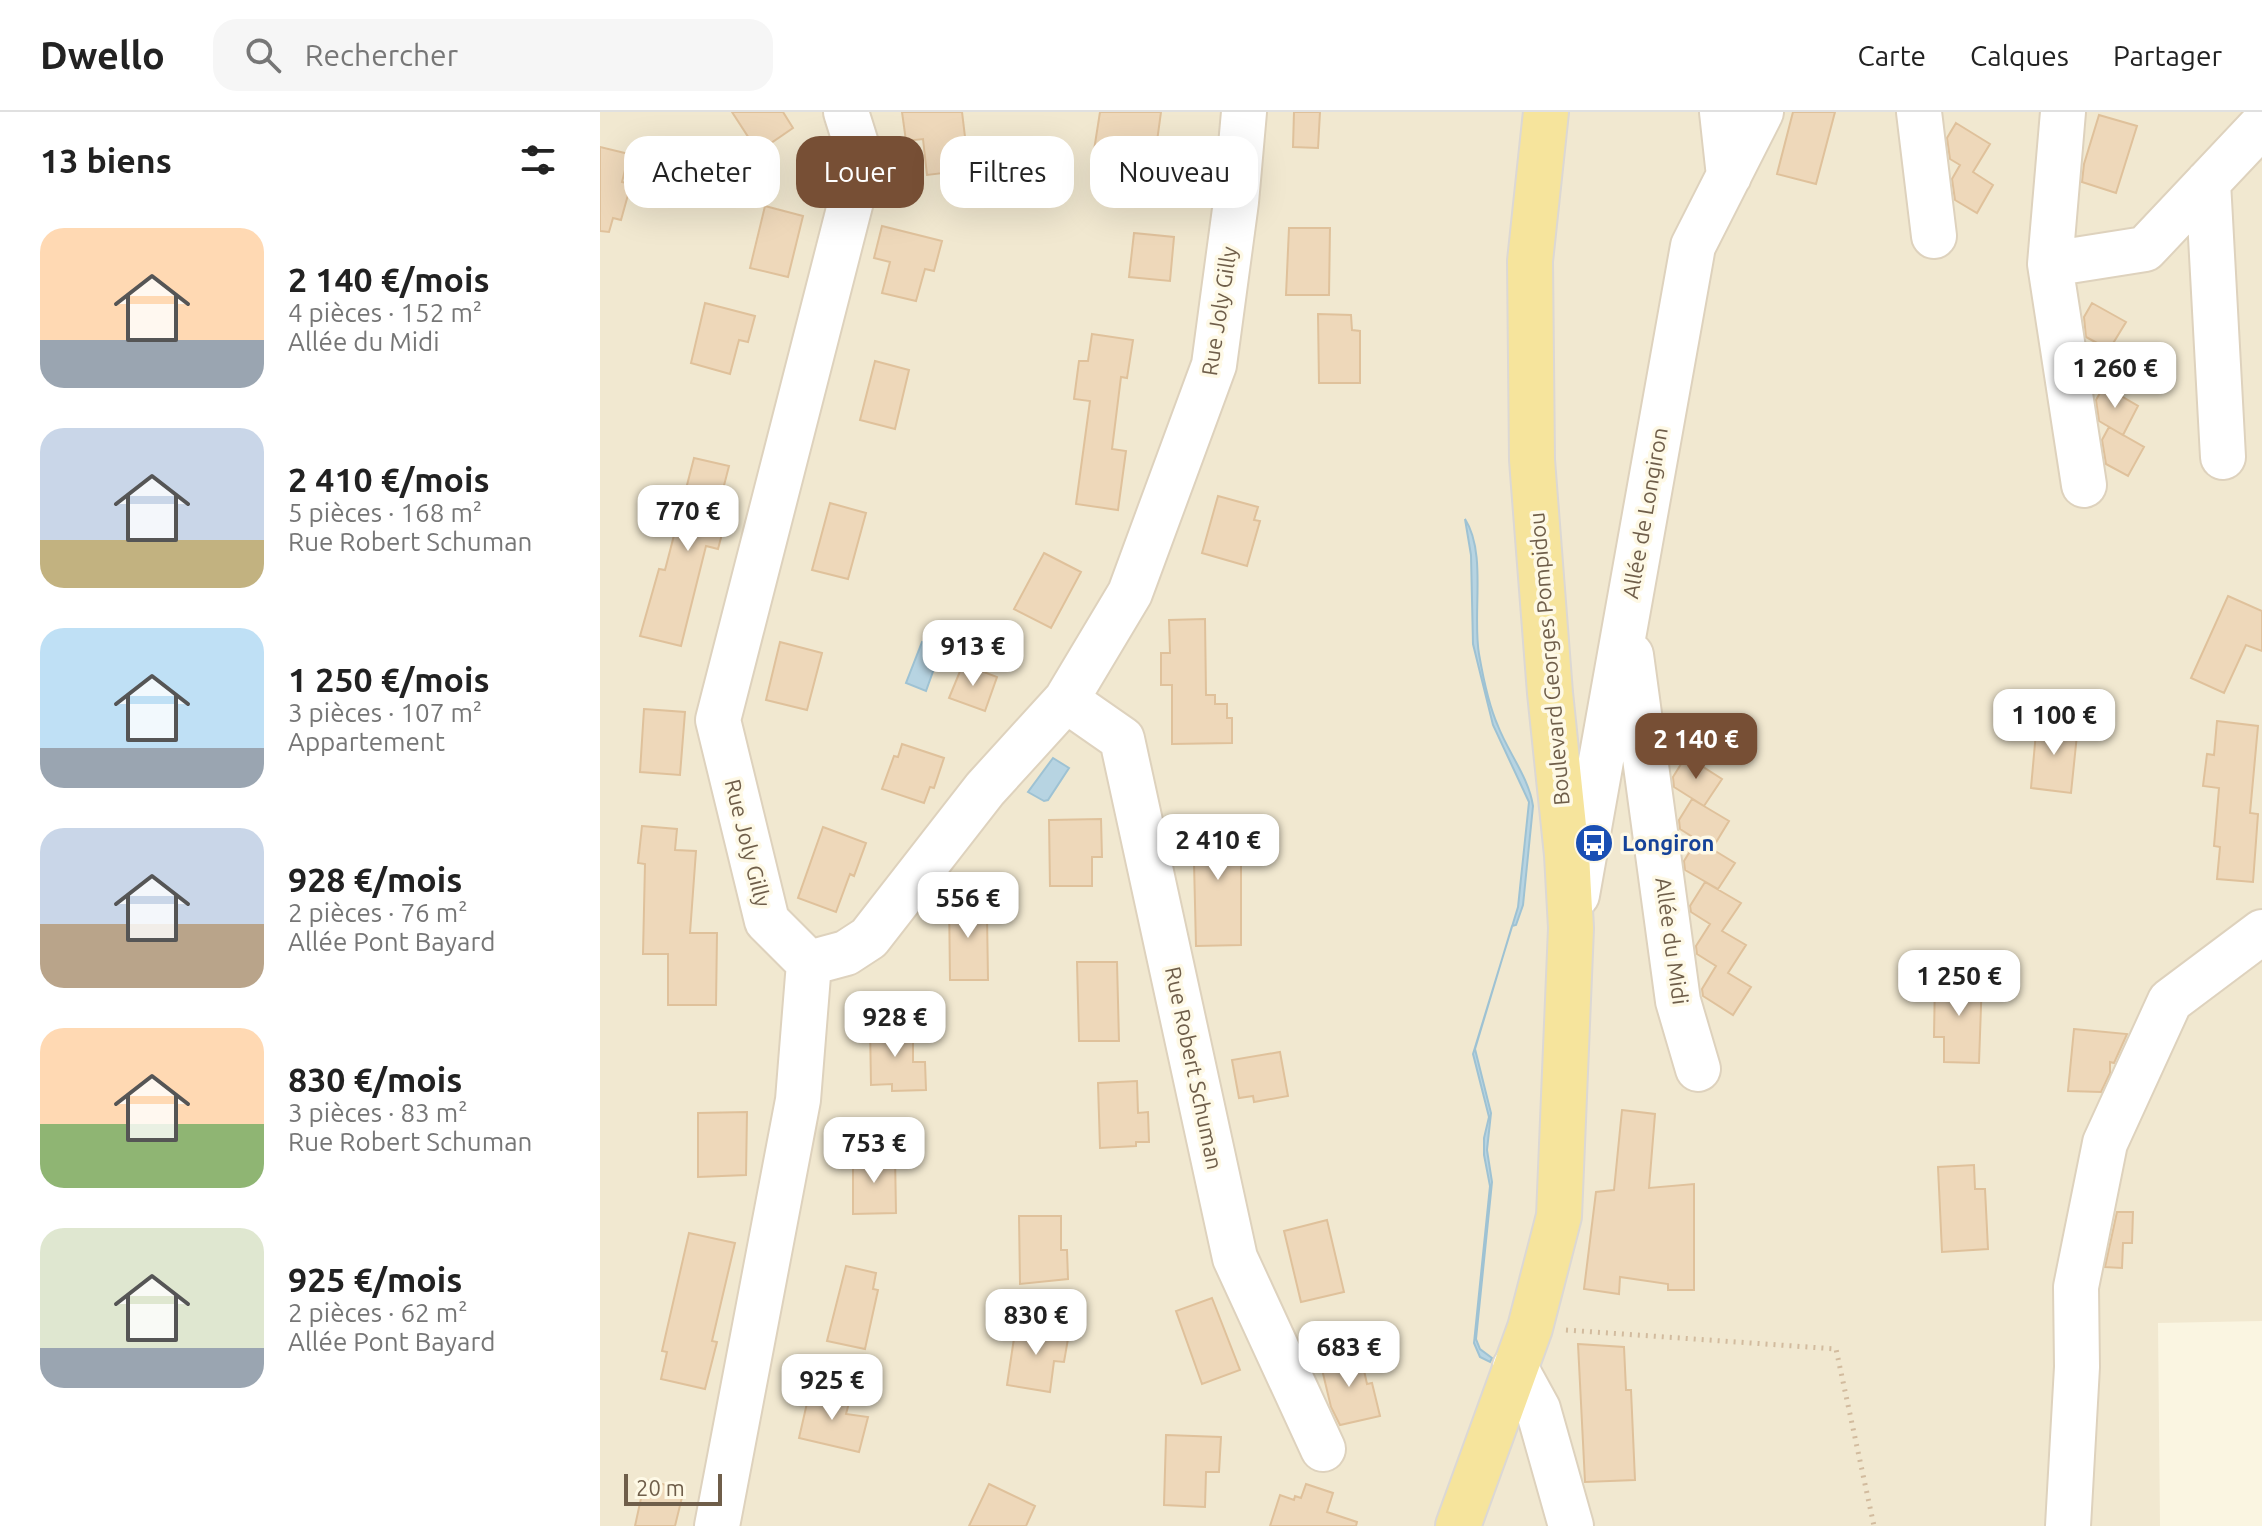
<!DOCTYPE html>
<html lang="fr">
<head>
<meta charset="utf-8">
<style>
  :root { --surface:#fff; --page:#f6f6f6; --text:#222; --muted:#767676; --line:#e0e0e0; --accent:#774f35 }
  body { margin:0; font-family:Ubuntu,sans-serif; background:var(--page); color:var(--text); height:100vh; display:flex; flex-direction:column; font-size:30px; white-space:nowrap }
  * { box-sizing:border-box; margin:0 }
  p { font-size:26px; color:var(--muted) }
  .icon { flex:none; width:44px; height:44px; fill:none; stroke:currentColor; stroke-width:2; stroke-linecap:round; stroke-linejoin:round }
  .map { position:relative; flex:1; overflow:hidden }
  .panel { display:flex; flex-direction:column; background:var(--surface); width:600px }
  .panel>* { flex:none }
  .banner { position:absolute; left:24px; top:24px; width:760px; height:72px; display:flex; gap:16px }
  .scale { position:absolute; left:24px; bottom:20px; width:98px; box-sizing:border-box; padding-left:8px; border:4px solid #6f5e4a; border-top:0; font-size:22px; line-height:28px; white-space:nowrap; color:#6f5e4a; -webkit-text-stroke:6px #fef9e6; paint-order:stroke }
  .price { position:absolute; translate:-50% -68px; padding:0 18px; border-radius:16px; background:#fff; color:#222; font-size:26px; line-height:52px; filter:drop-shadow(0 2px 4px #0008) }
  .price::after { content:''; position:absolute; left:50%; top:48px; width:24px; height:18px; margin-left:-12px; background:inherit; clip-path:polygon(0 0,100% 0,50% 100%) }
  .price.current { background:var(--accent); color:#fff }
  ul { padding:0; list-style:none }
  li { display:flex; align-items:center; gap:24px; height:200px; padding:0 40px }
  li span { display:grid; place-items:center; flex:none; width:224px; height:160px; border-radius:24px; color:#555 }
  li>.icon { margin-inline-start:auto }
  span .icon { width:96px; height:96px; fill:#fffc; stroke-width:1 }
  li b { font-size:34px }
  h2 { display:flex; justify-content:space-between; align-items:center; height:96px; padding:0 40px; font-size:34px }
  .pill { padding:0 28px; border-radius:24px; background:var(--surface); box-shadow:0 8px 32px #0002; font-size:28px; line-height:72px }
  .pill.current { background:var(--accent); color:#fff }
  header { display:flex; align-items:center; gap:48px; box-sizing:border-box; height:112px; padding:0 40px; background:var(--surface); border-bottom:2px solid var(--line) }
  header strong { font-size:38px }
  nav { display:flex; gap:44px; margin-inline-start:auto; font-size:28px }
  .search { width:560px; height:72px; background:var(--page); display:flex; align-items:center; gap:20px; box-sizing:border-box; padding:0 28px; border-radius:24px; color:var(--muted); font-size:30px }
  main { display:flex; flex:1; min-height:0 }
  .map>svg:first-child { display:block }
  .residential { fill:#f1e8d0 }
  .water { fill:#b7d4e2; stroke:#9ec2d3; stroke-width:2 }
  .building { fill:#eed8ba; stroke:#dfc19b; stroke-width:2 }
  .lines { fill:none; stroke-linecap:round; stroke-linejoin:round }
  .minor-casing { stroke:#ded2bd; stroke-width:48 }
  .major-casing { stroke:#dcd8d4; stroke-width:48 }
  .path { stroke:#d2bb9e; stroke-width:5; stroke-dasharray:2 6; stroke-linecap:butt }
  .minor { stroke:#fff; stroke-width:44 }
  .major { stroke:#f6e49c; stroke-width:44 }
  .labels { text-anchor:middle; stroke-width:7; stroke-linejoin:round; paint-order:stroke }
  .street-label { font-size:22px; fill:#6f5e4a; stroke:#fef9e6 }
  .transit-label { font-size:22px; font-weight:bold; fill:#164399; stroke:#fef9e6; text-anchor:start }
</style>
</head>
<body>
<header>
<strong>Dwello</strong>
<div class="search"><svg class="icon" aria-label="search" viewBox="0 0 24 24"><circle cx="10" cy="10" r="6"/><path d="M15 15l6 6"/></svg>Rechercher</div>
<nav><a>Carte</a><a>Calques</a><a>Partager</a></nav>
</header>
<main>
<section class="panel">
<h2>13 biens<svg class="icon" aria-label="filters" viewBox="0 0 24 24"><path d="M4 7h16M4 17h16"/><circle cx="9" cy="7" r="2"/><circle cx="15" cy="17" r="2"/></svg></h2>
<ul>
<li><span style="background:linear-gradient(#ffd9b3 70%,#9aa5b1 0)"><svg class="icon" aria-label="home" viewBox="0 0 24 24"><path d="M3 11l9-7 9 7M6 9v11h12V9"/></svg></span><div><b>2 140 €/mois</b><p>4 pièces · 152 m²</p><p>Allée du Midi</p></div></li>
<li><span style="background:linear-gradient(#c9d6e8 70%,#c2b280 0)"><svg class="icon" aria-label="home" viewBox="0 0 24 24"><path d="M3 11l9-7 9 7M6 9v11h12V9"/></svg></span><div><b>2 410 €/mois</b><p>5 pièces · 168 m²</p><p>Rue Robert Schuman</p></div></li>
<li><span style="background:linear-gradient(#bfe0f5 75%,#9aa5b1 0)"><svg class="icon" aria-label="home" viewBox="0 0 24 24"><path d="M3 11l9-7 9 7M6 9v11h12V9"/></svg></span><div><b>1 250 €/mois</b><p>3 pièces · 107 m²</p><p>Appartement</p></div></li>
<li><span style="background:linear-gradient(#c9d6e8 60%,#b9a48a 0)"><svg class="icon" aria-label="home" viewBox="0 0 24 24"><path d="M3 11l9-7 9 7M6 9v11h12V9"/></svg></span><div><b>928 €/mois</b><p>2 pièces · 76 m²</p><p>Allée Pont Bayard</p></div></li>
<li><span style="background:linear-gradient(#ffd9b3 60%,#8fb573 0)"><svg class="icon" aria-label="home" viewBox="0 0 24 24"><path d="M3 11l9-7 9 7M6 9v11h12V9"/></svg></span><div><b>830 €/mois</b><p>3 pièces · 83 m²</p><p>Rue Robert Schuman</p></div></li>
<li><span style="background:linear-gradient(#dfe7d0 75%,#9aa5b1 0)"><svg class="icon" aria-label="home" viewBox="0 0 24 24"><path d="M3 11l9-7 9 7M6 9v11h12V9"/></svg></span><div><b>925 €/mois</b><p>2 pièces · 62 m²</p><p>Allée Pont Bayard</p></div></li>
</ul>
</section>
<div class="map">
<svg width="1662" height="1414" viewBox="0 0 1662 1414">
  <rect width="100%" height="100%" fill="#faf5e1"/>
  <path class="residential" d="M0 0H1662V1209L1558 1211 1560 1414H0Z"/>
  <path class="water" d="M865 407C887 441 872 502 879 542 883 565 888 592 898 614 908 640 929 666 933 694L923 793 916 813 912 814 875 937 891 1001 887 1038 892 1070 876 1227 880 1237 892 1246 890 1250 880 1245 874 1231 890 1074 884 1043V1026L889 1005 873 942 918 795 929 690 893 613 873 532 871 443Z
    M322 530 341 537 326 579 306 571Z
    M453 646 469 656 448 688 444 689 428 680Z"/>
  <path class="building" d="M132 0H183L193 16 158 40Z
    M302 0H362L369 58 327 63 323 27 306 29Z
    M500 0H561L555 44 494 38Z
    M694 0H720L718 36 693 35Z
    M1193 0H1235L1216 72 1177 62Z
    M1499 3 1537 14 1516 81 1482 70 1484 52Z
    M1356 11 1390 32 1373 60 1393 73 1377 101 1355 88 1352 67 1360 53 1350 47 1347 26Z
    M0 35 29 42 22 70 31 72 21 108 13 106 9 120 0 119Z
    M165 94 203 104 188 165 150 156Z
    M282 114 342 129 334 159 325 157 316 189 282 181 290 150 274 146Z
    M689 116H730L729 183H686Z
    M534 121 574 125 570 169 529 165Z
    M105 191 155 204 148 230 139 228 130 262 91 251Z
    M1492 191 1526 210 1509 238 1533 253 1517 281 1493 268 1490 248 1499 232 1486 225 1484 205Z
    M718 202 751 203 752 218 760 219V271H719Z
    M492 222 533 228 527 266 521 265 512 337 526 339 518 398 476 392 490 289 474 287 479 249H488Z
    M275 249 309 258 295 317 260 308Z
    M1504 274 1538 294 1523 323 1499 309 1496 288Z
    M1509 315 1544 335 1528 364 1506 352 1502 328Z
    M94 346 129 354 120 389 130 392 118 437 106 434 81 534 40 524 59 457 65 458Z
    M618 384 658 395 654 408 660 409 647 454 602 441Z
    M230 391 266 401 248 467 212 458Z
    M444 441 481 460 451 516 414 497Z
    M1628 484 1662 499V539L1646 533 1624 581 1591 566Z
    M605 507 606 583H615V592H627V606H632V631L572 632V573H561V541H570L569 508Z
    M180 530 222 541 207 598 166 588Z
    M363 552 397 565 385 599 349 586Z
    M44 597 85 600 80 663 40 660Z
    M1437 609 1478 613 1471 681 1431 676Z
    M1617 609 1658 614 1650 701 1658 702 1653 770 1617 767 1620 735 1614 734 1619 676 1603 674 1607 642 1614 643Z
    M302 632 344 646 334 676 330 675 324 691 282 677 294 644 298 645Z
    M1086 644 1122 667 1104 694 1074 675 1073 665Z
    M1092 687 1129 709 1112 737 1135 751 1118 777 1085 758 1084 749 1097 728 1110 736 1080 717 1079 708Z
    M501 707 502 745H492V774H450L449 708Z
    M641 707V833L596 834 593 708Z
    M42 714 77 717 75 738 96 739 90 821H117L116 893H68V842H43L45 752 38 751Z
    M223 715 266 731 254 764 250 762 236 800 198 786Z
    M1105 770 1141 791 1122 819 1146 833 1128 861 1151 875 1133 903 1103 884 1102 877 1116 854 1097 842 1096 834 1110 812 1091 800 1090 794Z
    M349 784H378L379 804 387 803 388 868H350Z
    M477 850H517L519 929H479Z
    M1335 865 1382 866 1379 951 1344 950V925H1334Z
    M270 914H313V950H325L326 978 292 979V972L271 973Z
    M1474 917 1527 922 1514 951 1510 950V961L1501 980 1468 979Z
    M680 940 688 984 654 990 653 984 639 986 632 948Z
    M537 969 538 1001 548 1000 549 1030H536V1034L500 1036 498 971Z
    M1022 998 1055 1002 1049 1076 1094 1072V1178H1068V1172L1020 1165 1019 1182 984 1177 996 1080 1014 1078Z
    M147 1000 146 1063 98 1065V1001Z
    M295 1043 296 1101 253 1102V1044Z
    M1374 1053 1375 1077H1385L1388 1137 1342 1140 1338 1055Z
    M1517 1100H1533L1532 1131H1523L1522 1156 1505 1155Z
    M419 1104H461V1138H467L468 1167 420 1172Z
    M727 1108 744 1180 701 1190 684 1119Z
    M89 1121 135 1131 112 1229 117 1230 105 1277 61 1267 67 1240 62 1239Z
    M246 1154 276 1161 273 1177 278 1178 265 1237 227 1229Z
    M612 1186 640 1258 602 1272 576 1199Z
    M416 1213 469 1221 464 1250 454 1249 450 1280 407 1273Z
    M978 1232 1024 1235 1026 1278H1031L1035 1368 985 1370Z
    M760 1240 767 1272 772 1271 780 1304 740 1313 731 1295 720 1249Z
    M210 1278 250 1287 246 1302 268 1305 259 1340 199 1326Z
    M566 1323 621 1325 619 1360H606L605 1395 564 1393Z
    M45 1368 84 1377 75 1414H35Z
    M389 1372 435 1394 426 1414H369Z
    M706 1372 733 1381 727 1400 757 1410 756 1414H670L680 1383 694 1388 695 1384 701 1386Z"/>
  <g class="lines">
    <g class="minor-casing">
      <path id="minor" d="M246 0 257 35 251 89 118 608 167 809 209 851 246 841 269 826 385 677 466 588 530 481 614 253 636 90 644 0
        M1122 0 1129 64
        M1319 0 1334 124
        M1463 0 1450 152 1484 373
        M1608 70 1623 345
        M1450 152 1545 137 1662 13
        M1031 543 1078 889 1098 957
        M466 588 522 627 635 1146 723 1337
        M977 783 1093 134 1161 0
        M915 1255 938 1297 971 1414
        M117 1414 198 988 209 851
        M1468 1414 1477 1255 1476 1175 1505 1031 1570 889 1662 820"/>
    </g>
    <g class="major-casing">
      <path id="major" d="M858 1414 930 1216 959 1104 971 816 967 743 950 581 932 348 930 149 946 0"/>
    </g>
    <path class="path" d="M966 1218 1236 1237 1274 1414"/>
    <use href="#minor" class="minor"/>
    <use href="#major" class="major"/>
  </g>
  <defs>
    <g id="bus-disc" transform="scale(2)"><circle r="9.5" fill="#1a4fb4" stroke="#fef9e6"/><path d="M-5-6H5V4H4V6H2V4H-2V6H-4V4H-5ZM-3.5-4V0h7V-4ZM-3.5 1.2v1.5H-2V1.2ZM2 1.2v1.5H3.5V1.2Z" fill="#fff"/></g>
  </defs>
  <g fill-rule="evenodd">
    <use href="#bus-disc" x="994" y="731"/>
  </g>
  <g class="labels">
    <g class="street-label">
      <text transform="translate(619 199) rotate(-81)" y="8">Rue Joly Gilly</text>
      <text transform="translate(1045 401) rotate(-80)" y="8">Allée de Longiron</text>
      <text transform="translate(949 547) rotate(-95)" y="8">Boulevard Georges Pompidou</text>
      <text transform="translate(148 731) rotate(76)" y="8">Rue Joly Gilly</text>
      <text transform="translate(1072 829) rotate(82)" y="8">Allée du Midi</text>
      <text transform="translate(594 956) rotate(78)" y="8">Rue Robert Schuman</text>
    </g>
    <g class="transit-label">
      <text x="1022" y="739">Longiron</text>
    </g>
  </g>
</svg>
<div class="scale">20 m</div>
<b class="price" style="left:1515px;top:298px">1 260 €</b>
<b class="price" style="left:88px;top:441px">770 €</b>
<b class="price" style="left:373px;top:576px">913 €</b>
<b class="price" style="left:1454px;top:645px">1 100 €</b>
<b class="price current" style="left:1096px;top:669px">2 140 €</b>
<b class="price" style="left:618px;top:770px">2 410 €</b>
<b class="price" style="left:368px;top:828px">556 €</b>
<b class="price" style="left:1359px;top:906px">1 250 €</b>
<b class="price" style="left:295px;top:947px">928 €</b>
<b class="price" style="left:274px;top:1073px">753 €</b>
<b class="price" style="left:436px;top:1245px">830 €</b>
<b class="price" style="left:749px;top:1277px">683 €</b>
<b class="price" style="left:232px;top:1310px">925 €</b>
<div class="banner">
<a class="pill">Acheter</a>
<a class="pill current">Louer</a>
<a class="pill">Filtres</a>
<a class="pill">Nouveau</a>
</div>
</div>
</main>
</body>
</html>
